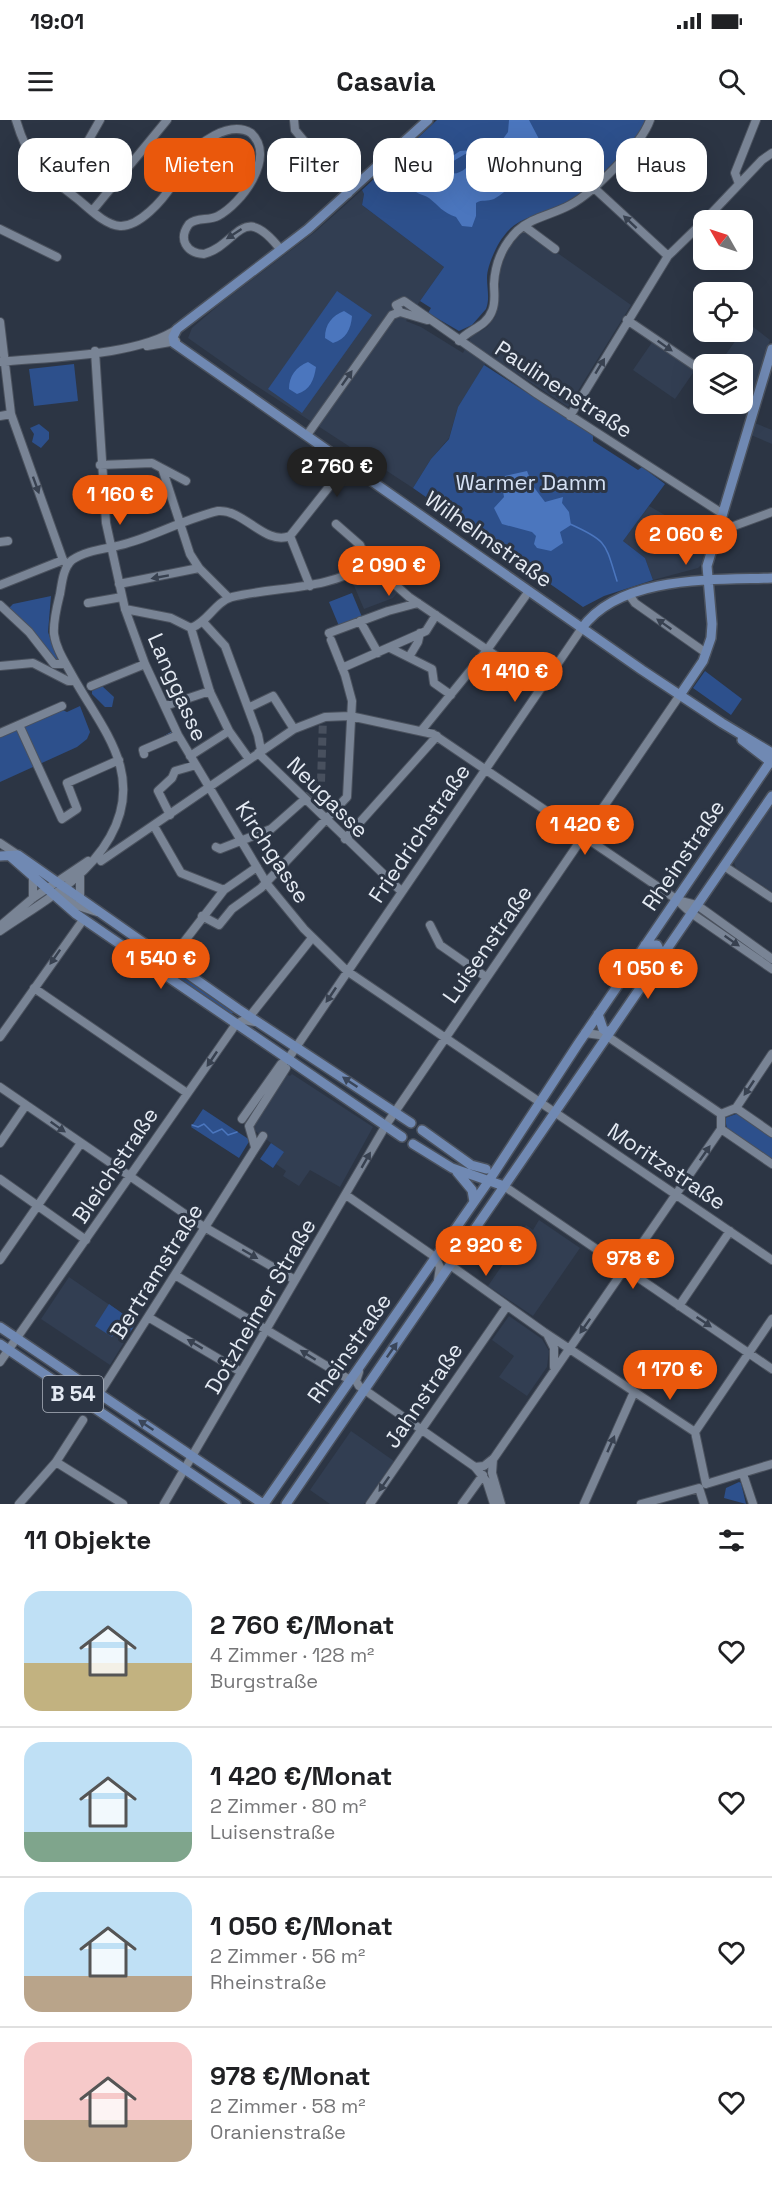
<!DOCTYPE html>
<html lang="de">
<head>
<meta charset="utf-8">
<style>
  :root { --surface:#fff; --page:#f6f6f6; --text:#202124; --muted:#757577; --line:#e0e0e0; --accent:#ea580c }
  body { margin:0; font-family:"Space Grotesk",sans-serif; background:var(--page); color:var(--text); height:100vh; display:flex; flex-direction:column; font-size:22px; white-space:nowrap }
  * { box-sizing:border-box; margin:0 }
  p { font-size:20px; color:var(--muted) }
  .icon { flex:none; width:33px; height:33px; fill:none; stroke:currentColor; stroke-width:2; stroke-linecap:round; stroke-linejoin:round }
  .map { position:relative; height:1384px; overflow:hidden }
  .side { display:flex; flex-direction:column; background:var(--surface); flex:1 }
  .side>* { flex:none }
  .guide { position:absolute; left:18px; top:18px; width:736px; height:54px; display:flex; gap:12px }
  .needle { width:39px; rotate:309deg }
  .tools { position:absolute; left:693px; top:90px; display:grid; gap:12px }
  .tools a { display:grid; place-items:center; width:60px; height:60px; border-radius:12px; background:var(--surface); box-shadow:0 6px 24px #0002; font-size:30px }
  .price { position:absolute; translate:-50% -51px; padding:0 14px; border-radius:21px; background:var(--accent); color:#fff; font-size:20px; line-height:39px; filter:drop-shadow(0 2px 3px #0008) }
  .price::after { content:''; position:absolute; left:50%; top:36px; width:18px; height:14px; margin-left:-9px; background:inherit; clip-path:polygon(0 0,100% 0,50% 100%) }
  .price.selected { background:#222; color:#fff }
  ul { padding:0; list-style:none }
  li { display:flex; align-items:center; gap:18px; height:150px; padding:0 24px }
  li+li { border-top:2px solid var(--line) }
  li span { display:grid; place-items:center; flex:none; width:168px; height:120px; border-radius:18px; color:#555 }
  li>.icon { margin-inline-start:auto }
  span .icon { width:72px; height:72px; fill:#fffc; stroke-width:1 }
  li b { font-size:26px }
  h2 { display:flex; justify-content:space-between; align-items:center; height:72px; padding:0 24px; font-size:26px }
  .pill { padding:0 21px; border-radius:18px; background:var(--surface); box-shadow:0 6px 24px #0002; font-size:21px; line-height:54px }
  .pill.selected { background:var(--accent); color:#fff }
  .status { display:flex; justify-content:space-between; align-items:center; height:42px; padding:0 30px; background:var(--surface); direction:ltr }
  .status svg { height:16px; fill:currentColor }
  header { display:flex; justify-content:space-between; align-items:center; height:78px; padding:0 24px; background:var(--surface); font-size:27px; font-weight:700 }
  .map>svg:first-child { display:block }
  .built { fill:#323e52 }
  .green { fill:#2d508c }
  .water { fill:#4b76be; fill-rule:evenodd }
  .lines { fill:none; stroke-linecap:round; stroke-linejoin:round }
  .stream { stroke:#4b76be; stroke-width:1.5 }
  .minor-tunnel { stroke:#48505e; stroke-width:8; stroke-dasharray:8 4; stroke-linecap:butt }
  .minor-casing { stroke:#4b525e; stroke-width:10 }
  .major-casing { stroke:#4b525e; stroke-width:12 }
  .minor { stroke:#798495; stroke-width:8 }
  .major { stroke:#7089b3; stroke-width:9 }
  .oneway { fill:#384150 }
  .oneway2 { fill:#3a465a }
  .labels { text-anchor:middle; stroke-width:6; stroke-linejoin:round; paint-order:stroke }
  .shield { fill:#2c3544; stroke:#adb4be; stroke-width:1.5 }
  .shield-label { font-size:21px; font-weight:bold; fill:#e4eaf3 }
  .street-label { font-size:22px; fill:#e4eaf3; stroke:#2c3544 }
  .park-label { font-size:22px; fill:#d4e0f4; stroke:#2c3544 }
</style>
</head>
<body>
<div class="status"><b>19:01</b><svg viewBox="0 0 49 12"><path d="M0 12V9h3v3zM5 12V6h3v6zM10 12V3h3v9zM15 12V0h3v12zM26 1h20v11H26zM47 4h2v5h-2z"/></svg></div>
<header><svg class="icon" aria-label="menu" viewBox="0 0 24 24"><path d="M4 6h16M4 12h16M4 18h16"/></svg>Casavia<svg class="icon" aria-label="search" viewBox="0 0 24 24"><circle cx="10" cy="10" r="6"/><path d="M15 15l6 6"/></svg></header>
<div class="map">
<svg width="772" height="1384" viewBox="0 0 772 1384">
  <rect width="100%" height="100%" fill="#2c3544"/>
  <path class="built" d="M362 70 364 74 362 85 444 147 406 201 421 207 463 233 471 217 487 207 495 197 498 188 500 149 510 126 525 110 631 185 568 287 490 236 458 287 449 318 431 339 413 368 252 263 188 218 192 208 220 184 315 112Z
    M748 203 770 220 752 278 743 274 742 244H719Z
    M653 221 695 250 675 279 633 250Z
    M755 303 772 310V324L751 315Z
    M649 386 709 420 702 444 698 448 653 460 645 438 623 421Z
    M375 452 397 473 393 478 364 489 352 461Z
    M772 685V772L736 748 734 742Z
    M286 954 290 956 292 954 373 1007 340 1067 310 1050 299 1066 283 1056 286 1051 276 1044 283 1032 250 1007Z
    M539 1100 580 1128 533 1196 488 1166 512 1131 506 1126 515 1112 520 1115 526 1105 533 1110Z
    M69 1157 136 1203 110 1245 41 1199Z
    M509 1196 542 1219 549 1231 547 1247 527 1276 499 1257 514 1236 492 1220Z
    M351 1311 394 1341 364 1384H330L310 1370Z"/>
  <path class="green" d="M437 0H645C638 23 585 73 563 85 537 99 517 93 499 123 494 132 487 147 487 158 487 168 490 179 486 189L472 205 459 211 428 193 431 188 420 181 444 147 362 85 364 74 362 70Z
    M39 19 73 40 61 61 37 41 27 21Z
    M337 171 372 195 302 293 268 269Z
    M74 244 78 281 34 286 29 249Z
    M484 245 593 315V321L638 350 642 347 665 364 623 421 645 438 653 460 604 476 583 487 413 368 431 339 449 319 458 287Z
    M39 304 49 312V319L41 328 32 322 34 314 30 308Z
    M352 473 362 497 339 506 329 482Z
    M51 476 48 512 58 541 8 489 13 484Z
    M492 537 501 542 498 546 525 564 518 574 482 551Z
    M705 551 742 579 731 595 693 568Z
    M102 566 114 577 112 587H105L92 574V571Z
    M80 586 90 612 87 619 77 627 0 662V616L60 589 67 592Z
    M136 823 235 889 232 894 208 878 195 873 132 829Z
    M203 989 250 1020 239 1038 191 1007Z
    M739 993 772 1015V1040L727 1009 725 998Z
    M271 1023 284 1032 273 1048 260 1039Z
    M109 1184 136 1203 128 1216 117 1210 112 1217 95 1206Z
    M739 1362 741 1363 746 1384 724 1378 726 1368Z"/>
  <path class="water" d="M509 0H529L539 19 522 32C516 52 515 67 494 79 487 82 482 79 476 83V96L472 107 462 106 456 97C443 93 438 85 429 78 425 75 420 75 416 72L426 57 448 39 460 31 471 30 485 21 500 23 508 12ZM467 33 473 37C471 46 459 56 450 53V43Z
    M344 191 352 196C351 209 346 219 333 223L325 218C325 204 332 196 344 191Z
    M308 242 316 247C314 260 310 270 297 274L289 269C289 256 296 247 308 242Z
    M527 351 533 366 545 382 563 377 562 383 569 392 571 405 560 412 563 423 551 431 537 428 534 424 536 416 532 412 502 404 494 388 504 377 501 360 505 356Z"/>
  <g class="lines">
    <path class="stream" d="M570 404C608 421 605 423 617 461
      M164 617 171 613
      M192 1005 198 1007 204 1004 213 1013 222 1009 228 1015 237 1012"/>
    <path class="minor-tunnel" d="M305 679 321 663 323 597"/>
    <g class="minor-casing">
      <path id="minor" d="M16 0C28 41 41 51 75 77 87 86 104 105 120 106 139 107 163 80 172 65 176 57 178 48 184 41 198 23 229 0 251 13 277 37 241 84 218 96 209 101 197 97 189 104 178 119 186 133 204 134 239 124 242 80 281 130
        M294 0 295 10 348 74
        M739 64 735 53 756 0
        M62 67 100 0
        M593 67 668 136
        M93 90 167 0
        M705 100 762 40 772 33
        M524 106 555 129
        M0 109 57 137
        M400 192 396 185 404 181 537 274 723 394
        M627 200 704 252
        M0 202 11 294 63 440 68 445
        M459 221C469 209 486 207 492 191 496 182 494 173 494 164 495 144 503 125 517 111 532 97 552 95 570 85 593 73 642 24 650 0
        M147 226 176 221
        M95 231 106 403 125 489 145 544 178 615 267 764 304 809 347 851 772 1140
        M0 242C48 237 138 236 177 209
        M742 279 755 287
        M0 296 11 294
        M570 296 668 136 704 101
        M307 315 392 195 400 192 427 200
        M100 345 152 343 186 361
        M163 351 190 434 199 448 229 478
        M336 404 360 425 368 444
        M719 406 731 407 772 392
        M290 416 347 344
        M290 416 310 466
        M0 422 8 421
        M368 444 376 448 409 477 542 567
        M119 464 199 448
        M0 465 63 440
        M630 476 635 483 706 533
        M88 483 122 477
        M0 485 29 512 54 544H65
        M125 489 171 498 191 508C208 502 215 482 232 477 278 466 326 471 368 444
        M360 501 378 533
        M203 502 225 526 258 615 261 630
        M191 508 210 572 229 611 249 639
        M329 513 388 491 418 483
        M390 528 432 549 434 563 451 575
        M409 537 418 522 420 513
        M0 546 33 543 68 561H75
        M342 548 426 511 436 495
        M91 566 145 544
        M165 586 210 571
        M248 588 273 576 294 609
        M19 605 62 699 77 689 67 663 119 640
        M421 611 487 530 529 471
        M0 613 62 586
        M258 633 401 771
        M144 634 143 630 178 615
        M190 636 229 611
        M170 695 158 671 172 658 175 651 196 645
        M154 706 181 753 224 770
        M345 719 437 616
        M0 723 18 735
        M216 727 220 729 271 709 305 679
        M101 741 294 609 325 597 350 596 433 614 676 779 691 793 772 849
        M724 746 772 778
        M57 772 75 785 97 792
        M33 778V757
        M80 780V755
        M678 780 697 785 772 839
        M202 796 219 805 232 789 261 768 347 677 352 581 345 555 331 520
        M430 805 440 825 486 857
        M0 806 33 778 88 741
        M0 811C39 784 86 760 110 717 146 653 101 608 72 555 65 542 56 529 54 514 53 501 57 486 60 474 62 463 63 448 72 440 88 429 110 429 128 423 159 414 187 398 218 391 244 389 265 426 290 416
        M170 840 224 770 257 747
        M34 868 187 973
        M250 896 312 818
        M585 913 607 916 721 994
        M0 917 83 800
        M0 967 201 1105 295 1160
        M736 988 772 1013
        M721 994 736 988 772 934
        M242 999 281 944 288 939 582 508
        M721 1009 772 1044
        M0 1023 26 985
        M255 1027 249 1006 286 948
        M0 1059 86 1120
        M504 1066 772 1249
        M346 1075 435 1137 440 1147 438 1160
        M0 1140 81 1023
        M450 1145 544 1212 695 1312
        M175 1155 350 1260
        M679 1186 730 1111
        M148 1197 241 1252
        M548 1216 554 1228V1247
        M0 1242 236 904 244 900 255 902
        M359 1252 356 1261 359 1266 475 1347 487 1362 494 1384
        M99 1274 263 1016
        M695 1312 772 1199
        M695 1312 706 1364 772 1344
        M493 1339 492 1353 501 1384
        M56 1342 123 1384
        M475 1347 484 1346 494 1338 721 1009V994
        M743 1354 753 1384
        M19 1384 56 1342 83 1300
        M164 1384 386 1005 680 575
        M370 1384 507 1186
        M462 1384 483 1355
        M584 1384 634 1272
        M641 1384 699 1368 704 1384"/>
    </g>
    <g class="major-casing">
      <path id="major" d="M428 0 308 109 177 209 173 217 174 223 642 550 722 603 772 633
        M582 508C620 455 714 460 772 458
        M680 575 703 541 711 518 712 504 707 446 772 229
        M742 620 772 643
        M0 736 18 735 238 889 411 1003
        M10 736 76 794 402 1017
        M645 825H657L662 836
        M598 894 603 909 607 912 612 909
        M422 1010 471 1045 486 1049
        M413 1024 452 1048 504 1066
        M457 1052 472 1070 474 1082
        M0 1207 263 1384
        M0 1224 236 1384
        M264 1384 488 1062 578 924 772 639
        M286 1384 772 676"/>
    </g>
    <use href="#minor" class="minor"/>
    <use href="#major" class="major"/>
  </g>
  <defs><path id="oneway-solid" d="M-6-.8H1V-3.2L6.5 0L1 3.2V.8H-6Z" transform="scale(1.5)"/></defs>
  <g class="oneway">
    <use href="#oneway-solid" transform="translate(630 102) rotate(-137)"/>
    <use href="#oneway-solid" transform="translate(234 114) rotate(147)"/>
    <use href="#oneway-solid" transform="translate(665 226) rotate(35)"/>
    <use href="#oneway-solid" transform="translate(600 246) rotate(-59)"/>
    <use href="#oneway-solid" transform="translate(347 258) rotate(-55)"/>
    <use href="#oneway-solid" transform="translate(36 365) rotate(70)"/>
    <use href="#oneway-solid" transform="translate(160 457) rotate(170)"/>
    <use href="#oneway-solid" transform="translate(664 504) rotate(-145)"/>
    <use href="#oneway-solid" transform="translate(732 821) rotate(35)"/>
    <use href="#oneway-solid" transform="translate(55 837) rotate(125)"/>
    <use href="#oneway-solid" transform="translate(331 875) rotate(124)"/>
    <use href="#oneway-solid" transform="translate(212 939) rotate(124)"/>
    <use href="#oneway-solid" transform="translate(749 968) rotate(124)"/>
    <use href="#oneway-solid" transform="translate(58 1007) rotate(35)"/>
    <use href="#oneway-solid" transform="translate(705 1033) rotate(-55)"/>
    <use href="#oneway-solid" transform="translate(366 1040) rotate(-60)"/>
    <use href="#oneway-solid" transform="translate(250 1134) rotate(30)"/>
    <use href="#oneway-solid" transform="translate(704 1202) rotate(34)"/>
    <use href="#oneway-solid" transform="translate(585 1206) rotate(125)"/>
    <use href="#oneway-solid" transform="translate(195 1224) rotate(-149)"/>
    <use href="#oneway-solid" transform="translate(308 1235) rotate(-148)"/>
    <use href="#oneway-solid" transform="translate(611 1324) rotate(-66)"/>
    <use href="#oneway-solid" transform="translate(384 1364) rotate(125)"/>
  </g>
  <g class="oneway2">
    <use href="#oneway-solid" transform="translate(350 962) rotate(-146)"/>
    <use href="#oneway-solid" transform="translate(392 1230) rotate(-55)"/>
    <use href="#oneway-solid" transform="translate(146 1305) rotate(-146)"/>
  </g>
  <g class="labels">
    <rect class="shield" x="43" y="1256" width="60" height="36" rx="4.5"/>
    <g class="shield-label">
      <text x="73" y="1281">B 54</text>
    </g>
    <g class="street-label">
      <text transform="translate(564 269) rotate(33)" y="8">Paulinenstraße</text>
      <text transform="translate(489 419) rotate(35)" y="8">Wilhelmstraße</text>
      <text transform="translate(178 567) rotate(66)" y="8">Langgasse</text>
      <text transform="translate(328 677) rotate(45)" y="8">Neugasse</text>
      <text transform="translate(419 713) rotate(-56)" y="8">Friedrichstraße</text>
      <text transform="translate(273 732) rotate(57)" y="8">Kirchgasse</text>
      <text transform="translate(683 735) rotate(-56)" y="8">Rheinstraße</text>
      <text transform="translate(487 824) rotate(-55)" y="8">Luisenstraße</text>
      <text transform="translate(115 1045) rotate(-56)" y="8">Bleichstraße</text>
      <text transform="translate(667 1046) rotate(34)" y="8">Moritzstraße</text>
      <text transform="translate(156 1151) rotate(-58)" y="8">Bertramstraße</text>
      <text transform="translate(260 1186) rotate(-60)" y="8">Dotzheimer Straße</text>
      <text transform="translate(349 1228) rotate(-55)" y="8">Rheinstraße</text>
      <text transform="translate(423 1275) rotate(-56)" y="8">Jahnstraße</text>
    </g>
    <g class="park-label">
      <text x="531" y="370">Warmer Damm</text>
    </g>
  </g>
</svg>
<div class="tools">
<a><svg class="needle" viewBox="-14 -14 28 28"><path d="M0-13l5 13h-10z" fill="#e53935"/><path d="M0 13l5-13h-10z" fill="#757577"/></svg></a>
<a><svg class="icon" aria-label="locate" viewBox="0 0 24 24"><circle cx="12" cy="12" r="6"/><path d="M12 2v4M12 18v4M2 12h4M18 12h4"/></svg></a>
<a><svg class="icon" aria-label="layers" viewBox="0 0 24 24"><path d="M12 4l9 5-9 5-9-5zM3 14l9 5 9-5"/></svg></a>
</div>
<b class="price selected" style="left:337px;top:378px">2 760 €</b>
<b class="price" style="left:120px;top:406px">1 160 €</b>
<b class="price" style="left:686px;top:446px">2 060 €</b>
<b class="price" style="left:389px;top:477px">2 090 €</b>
<b class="price" style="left:515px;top:583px">1 410 €</b>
<b class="price" style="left:585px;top:736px">1 420 €</b>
<b class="price" style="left:161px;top:870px">1 540 €</b>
<b class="price" style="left:648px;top:880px">1 050 €</b>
<b class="price" style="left:486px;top:1157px">2 920 €</b>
<b class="price" style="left:633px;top:1170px">978 €</b>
<b class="price" style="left:670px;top:1281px">1 170 €</b>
<div class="guide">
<a class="pill">Kaufen</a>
<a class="pill selected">Mieten</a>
<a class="pill">Filter</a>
<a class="pill">Neu</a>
<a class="pill">Wohnung</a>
<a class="pill">Haus</a>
</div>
</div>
<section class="side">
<h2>11 Objekte<svg class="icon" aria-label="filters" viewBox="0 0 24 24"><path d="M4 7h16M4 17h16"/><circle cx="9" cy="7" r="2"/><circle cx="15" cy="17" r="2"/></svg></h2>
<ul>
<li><span style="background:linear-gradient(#bfe0f5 60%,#c2b280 0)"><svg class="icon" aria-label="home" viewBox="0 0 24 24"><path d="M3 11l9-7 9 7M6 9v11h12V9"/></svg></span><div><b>2 760 €/Monat</b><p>4 Zimmer · 128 m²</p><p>Burgstraße</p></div><svg class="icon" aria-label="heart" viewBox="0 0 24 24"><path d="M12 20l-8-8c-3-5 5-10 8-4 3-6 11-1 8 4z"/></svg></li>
<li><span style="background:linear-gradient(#bfe0f5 75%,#7fa58c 0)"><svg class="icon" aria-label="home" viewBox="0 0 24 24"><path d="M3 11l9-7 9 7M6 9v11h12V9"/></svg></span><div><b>1 420 €/Monat</b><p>2 Zimmer · 80 m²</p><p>Luisenstraße</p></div><svg class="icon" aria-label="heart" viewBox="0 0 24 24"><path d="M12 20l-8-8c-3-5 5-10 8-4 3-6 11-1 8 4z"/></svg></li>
<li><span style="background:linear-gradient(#bfe0f5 70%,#b9a48a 0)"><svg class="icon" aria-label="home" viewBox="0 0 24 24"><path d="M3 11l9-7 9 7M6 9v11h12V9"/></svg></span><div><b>1 050 €/Monat</b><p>2 Zimmer · 56 m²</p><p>Rheinstraße</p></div><svg class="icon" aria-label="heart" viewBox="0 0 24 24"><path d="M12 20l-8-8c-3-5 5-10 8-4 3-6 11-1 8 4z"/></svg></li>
<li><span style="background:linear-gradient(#f6c9c9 65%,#b9a48a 0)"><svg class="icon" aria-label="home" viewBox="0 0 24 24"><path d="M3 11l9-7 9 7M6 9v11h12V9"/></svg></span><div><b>978 €/Monat</b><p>2 Zimmer · 58 m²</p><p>Oranienstraße</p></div><svg class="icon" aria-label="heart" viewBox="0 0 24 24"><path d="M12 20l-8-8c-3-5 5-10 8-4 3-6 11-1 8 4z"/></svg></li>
</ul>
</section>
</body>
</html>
